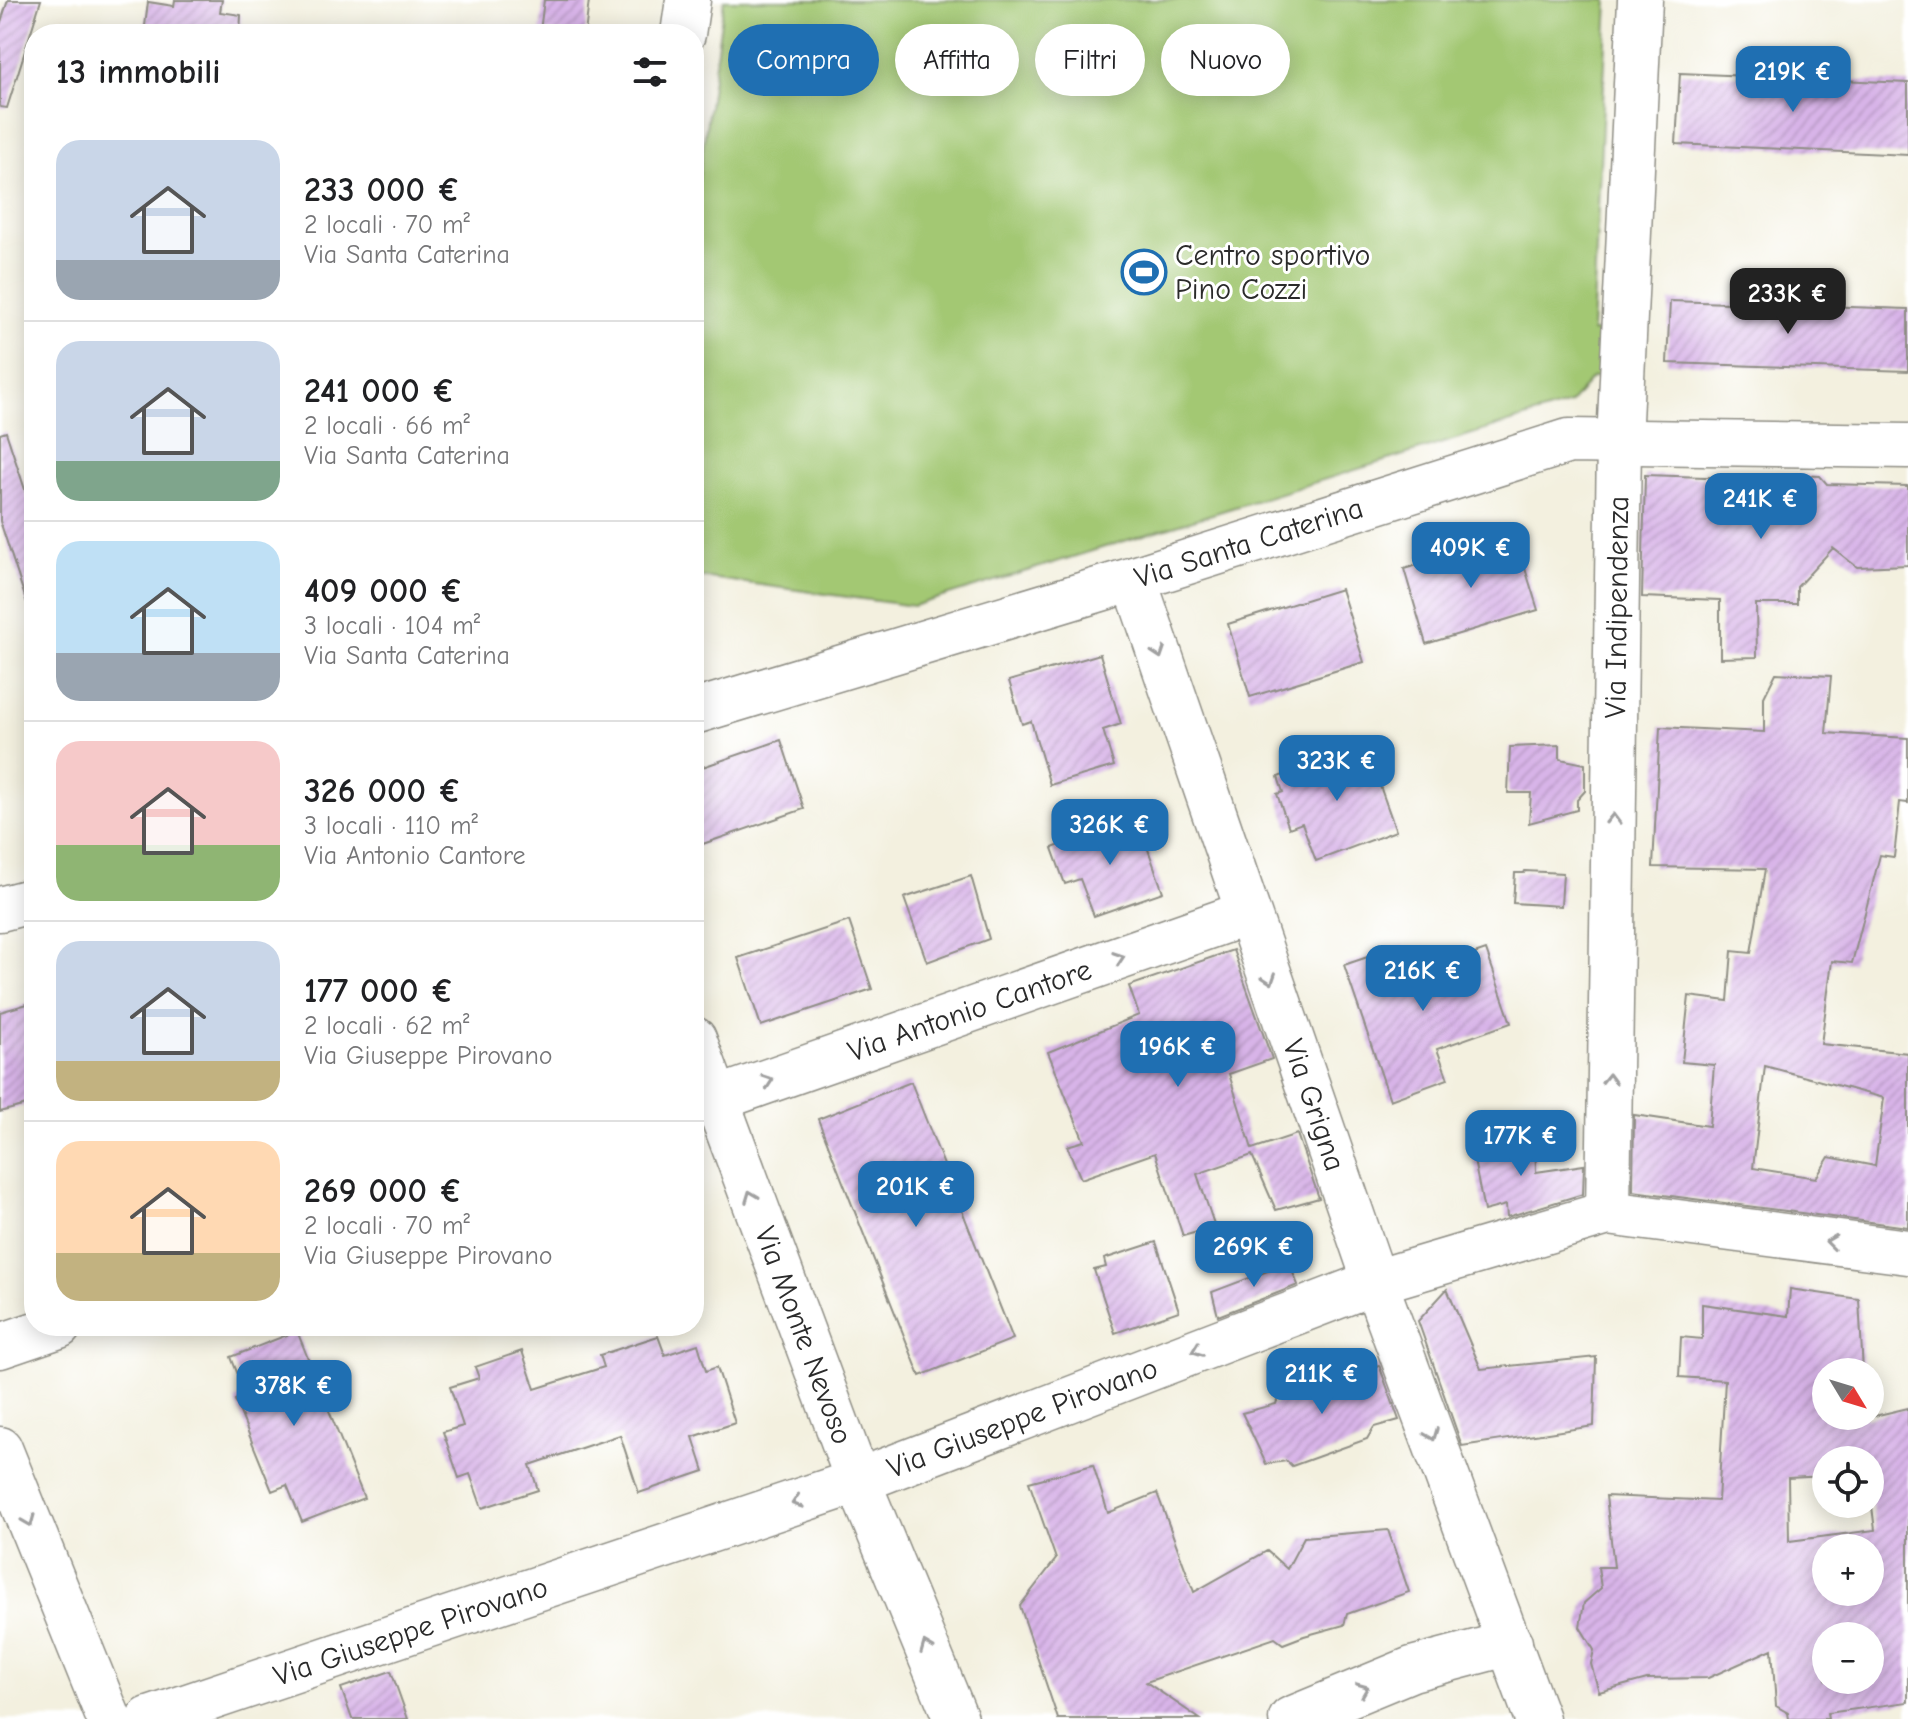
<!DOCTYPE html>
<html lang="it">
<head>
<meta charset="utf-8">
<style>
  :root { --surface:#fff; --page:#f2f2f2; --text:#202124; --muted:#757577; --line:#e0e0e0; --accent:#1f6fb2 }
  body { margin:0; font-family:"Comic Neue",sans-serif; background:var(--page); color:var(--text); height:100vh; display:flex; flex-direction:column; font-size:30px; white-space:nowrap }
  * { box-sizing:border-box; margin:0 }
  p { font-size:26px; color:var(--muted) }
  .icon { flex:none; width:44px; height:44px; fill:none; stroke:currentColor; stroke-width:2; stroke-linecap:round; stroke-linejoin:round }
  .map { position:relative; flex:1; overflow:hidden }
  .panel { position:absolute; left:24px; top:24px; width:680px; height:1312px; display:flex; flex-direction:column; background:var(--surface); border-radius:32px; box-shadow:0 4px 20px #0003 }
  .panel>* { flex:none }
  .banner { position:absolute; left:728px; top:24px; width:760px; height:72px; display:flex; gap:16px }
  .needle { width:52px; rotate:128deg }
  .buttons { position:absolute; left:1812px; top:1358px; display:grid; gap:16px }
  .buttons a { display:grid; place-items:center; width:72px; height:72px; border-radius:50%; background:var(--surface); box-shadow:0 4px 20px #0003; font-size:40px }
  .price { position:absolute; translate:-50% -68px; padding:0 18px; border-radius:16px; background:var(--accent); color:#fff; font-size:26px; line-height:52px; filter:drop-shadow(0 2px 4px #0008) }
  .price::after { content:''; position:absolute; left:50%; top:48px; width:24px; height:18px; margin-left:-12px; background:inherit; clip-path:polygon(0 0,100% 0,50% 100%) }
  .price.selected { background:#222; color:#fff }
  ul { padding:0; list-style:none }
  li { display:flex; align-items:center; gap:24px; height:200px; padding:0 32px }
  li+li { border-top:2px solid var(--line) }
  li span { display:grid; place-items:center; flex:none; width:224px; height:160px; border-radius:24px; color:#555 }
  li>.icon { margin-inline-start:auto }
  span .icon { width:96px; height:96px; fill:#fffc; stroke-width:1 }
  li b { font-size:34px }
  h2 { display:flex; justify-content:space-between; align-items:center; height:96px; padding:0 32px; font-size:34px }
  .tag { padding:0 28px; border-radius:36px; background:var(--surface); box-shadow:0 4px 20px #0003; font-size:28px; line-height:72px }
  .tag.selected { background:var(--accent); color:#fff }
  .map>svg:first-child { display:block }
  .green { fill:#a3c873; stroke:#677a4f; stroke-width:2 }
  .building { fill:url(#building-hatch); fill-rule:evenodd }
  .lines { fill:none; stroke-linecap:round; stroke-linejoin:round }
  .street-casing { stroke:#8f8e85; stroke-width:47 }
  .street { stroke:#fff; stroke-width:44 }
  .oneway { stroke:#a0a0a0 }
  .labels { text-anchor:middle; stroke-width:6; stroke-linejoin:round; paint-order:stroke }
  .poi-label { font-size:30px; fill:#2b2b2b; stroke:#fff; text-anchor:start }
  .street-label { font-size:30px; fill:#2b2b2b; stroke:#fff }
</style>
</head>
<body>
<div class="map">
<svg width="1908" height="1719" viewBox="0 0 1908 1719">
  <defs>
    <pattern id="building-hatch" width="6" height="6" patternUnits="userSpaceOnUse" patternTransform="scale(2)"><rect width="6" height="6" fill="#d8b4e8"/><path d="M-1 1l2-2M0 6l6-6M5 7l2-2" fill="none" stroke="#ba9bc7"/></pattern>
  </defs>
  <rect width="100%" height="100%" fill="#fff"/>
  <filter id="ink" filterUnits="userSpaceOnUse"><feTurbulence type="fractalNoise" baseFrequency=".0125" numOctaves="2"/><feDisplacementMap in="SourceGraphic" scale="16" xChannelSelector="R" yChannelSelector="G"/><feConvolveMatrix kernelMatrix="1 2 1 2 8 2 1 2 1" color-interpolation-filters="sRGB"/></filter>
  <filter id="wash" filterUnits="userSpaceOnUse"><feTurbulence type="fractalNoise" baseFrequency=".006" numOctaves="4" result="noise"/><feDisplacementMap in="SourceGraphic" scale="32" xChannelSelector="R" yChannelSelector="G"/><feGaussianBlur stdDeviation="1.8" result="paint"/><feColorMatrix in="noise" values="0 0 0 0 0 0 0 0 0 0 0 0 0 0 0 0 0 1.4 0 .05"/><feComposite in="paint" operator="in"/></filter>
  <g filter="url(#wash)">
    <rect width="100%" height="100%" fill="#f3f0df"/>
    <path class="green" d="M724 0H1608L1592 332H1602L1601 376 1592 378 1570 404 913 606 694 576V212Z"/>
    <g id="blocks">
      <path class="building" d="M8 0H41L7 108 0 107V25Z
        M175 0H222L220 12 241 15 240 34H144L148 2 174 6Z
        M544 0H589L585 34 540 31Z
        M1680 73 1908 83V155L1676 144Z
        M1670 301 1908 309V371L1667 363Z
        M6 432 34 517V605L28 606 0 521V434Z
        M1645 475 1798 480 1799 475 1820 476 1827 484 1908 486V565L1857 567 1833 548 1797 587V604H1756L1757 657 1720 658V600L1642 597Z
        M1515 536 1538 610 1426 644 1404 569Z
        M1341 589 1364 662 1250 697 1228 624Z
        M1100 654 1121 724 1103 730 1114 766 1050 785 1031 721 1022 724 1009 681Z
        M1776 673 1831 676 1826 733 1908 738V803L1900 802 1894 857 1880 855 1852 963 1832 961 1821 1044 1908 1053V1227L1633 1191 1634 1115 1709 1126 1714 1065 1682 1062 1689 996 1728 1001 1732 951 1751 953 1765 869 1653 867 1660 727 1764 732V697ZM1765 1066 1884 1098 1875 1166 1829 1157 1816 1178 1753 1168Z
        M781 740 804 809 694 847V770Z
        M1365 744 1396 831 1316 861 1302 823 1289 828 1277 794 1283 792 1278 777Z
        M1560 745V759L1585 764V791L1577 800V810L1529 823 1531 793H1508L1510 747Z
        M1137 818 1163 892 1094 916 1080 879 1065 884 1052 848Z
        M1525 871 1563 873 1561 906 1513 903 1515 873H1524Z
        M971 876 989 939 927 962 904 898Z
        M849 921 872 989 761 1026 738 958Z
        M1403 945 1413 975 1486 950 1511 1023 1437 1049 1448 1079 1390 1100 1344 965Z
        M1233 950 1272 1059 1229 1074 1252 1149 1297 1134 1319 1198 1276 1210 1252 1155 1197 1174 1215 1227 1183 1236 1155 1153 1081 1179 1067 1146 1084 1141 1048 1052 1139 1015 1129 986Z
        M34 1002V1103L0 1112V1012Z
        M911 1082 1013 1339 920 1376 818 1119Z
        M1535 1138 1536 1172 1584 1165 1583 1194 1507 1217 1506 1205 1484 1211 1471 1145Z
        M1156 1242 1179 1311 1115 1333 1094 1270 1106 1267 1104 1259Z
        M1289 1263 1298 1285 1218 1316 1212 1292Z
        M1447 1289 1481 1369 1596 1357 1594 1426 1462 1446 1418 1321Z
        M1790 1289 1859 1299 1863 1372H1826V1416H1866V1418L1908 1408V1702L1827 1713 1828 1719H1789L1788 1713 1776 1706 1772 1649 1708 1678 1647 1679 1599 1692 1591 1664 1594 1650 1580 1627 1584 1603 1601 1588 1598 1567H1614L1606 1496 1718 1501 1725 1380 1679 1377 1681 1337 1702 1339V1304L1788 1316ZM1826 1460H1870V1491L1875 1530 1789 1541 1788 1478 1826 1476ZM1826 1548H1870V1592H1826ZM1826 1636H1870V1680H1826Z
        M297 1331 364 1498 302 1522 287 1485 272 1491 235 1400 246 1395 231 1357Z
        M658 1336 665 1355 698 1344 706 1371 717 1367 735 1423 693 1437 704 1471 639 1493 620 1435 530 1465 538 1490 482 1508 470 1474 459 1478 443 1432 463 1426 450 1387 479 1378 475 1367 522 1351 535 1389 604 1367 600 1355Z
        M1379 1365 1399 1420 1374 1427 1367 1439 1292 1466 1287 1461 1266 1464 1242 1413 1276 1404 1280 1391 1339 1369 1347 1375Z
        M1093 1465 1108 1513 1157 1493 1194 1592 1267 1551 1287 1569 1304 1537 1388 1530 1409 1592 1347 1614 1344 1625 1304 1636 1283 1644 1275 1638 1146 1682 1200 1719H1058L1020 1606 1056 1559 1029 1482Z
        M391 1671 408 1719H352L341 1688Z"/>
    </g>
  </g>
  <g filter="url(#ink)">
    <use href="#blocks" fill-opacity="0" stroke="#8f8e85" stroke-width="2"/>
    <g class="lines">
      <g class="street-casing">
        <g id="street">
          <path d="M683 34 688 0"/>
          <path id="s1" d="M1134 579 1375 1282 1537 1719"/>
          <path id="s2" d="M694 712 1134 579 1569 441 1908 446"/>
          <path d="M0 909 34 900"/>
          <path id="s3" d="M694 1039 858 1481 956 1719"/>
          <path id="s4" d="M694 1107 1247 913"/>
          <path id="s5" d="M1608 1213 1619 442 1640 0"/>
          <path d="M0 1346 59 1326"/>
          <path d="M0 1449 109 1719"/>
          <path id="s6" d="M149 1719 858 1481 1375 1282 1608 1213 1908 1252"/>
          <path d="M1291 1719 1412 1669 1510 1643"/>
        </g>
      </g>
      <use href="#street" class="street"/>
    </g>
    <defs><path id="oneway-chevron" d="M-2-3.5L2.5 0L-2 3.5" fill="none" stroke-width="1.6" stroke-linecap="round" stroke-linejoin="round" transform="scale(2)"/></defs>
    <g class="oneway">
      <use href="#oneway-chevron" transform="translate(1159 653) rotate(71)"/>
      <use href="#oneway-chevron" transform="translate(1613 819) rotate(-89)"/>
      <use href="#oneway-chevron" transform="translate(1119 958) rotate(-19)"/>
      <use href="#oneway-chevron" transform="translate(1270 979) rotate(71)"/>
      <use href="#oneway-chevron" transform="translate(1609 1079) rotate(-89)"/>
      <use href="#oneway-chevron" transform="translate(768 1081) rotate(-19)"/>
      <use href="#oneway-chevron" transform="translate(751 1196) rotate(-111)"/>
      <use href="#oneway-chevron" transform="translate(1831 1242) rotate(-173)"/>
      <use href="#oneway-chevron" transform="translate(1197 1350) rotate(159)"/>
      <use href="#oneway-chevron" transform="translate(1432 1435) rotate(69)"/>
      <use href="#oneway-chevron" transform="translate(797 1502) rotate(161)"/>
      <use href="#oneway-chevron" transform="translate(29 1521) rotate(68)"/>
      <use href="#oneway-chevron" transform="translate(926 1647) rotate(-112)"/>
      <use href="#oneway-chevron" transform="translate(1363 1689) rotate(-22)"/>
    </g>
  </g>
  <defs>
    <g id="stadium-ring" transform="scale(2.3)"><circle r="9.5" fill="#fff" stroke="#1f6fb2" stroke-width="1.5"/><path d="M0-5a6.5 5 0 1 0 0 10a6.5 5 0 1 0 0-10ZM-3.5-1.8h7v3.6h-7Z" fill="#1f6fb2"/></g>
  </defs>
  <g fill-rule="evenodd">
    <use href="#stadium-ring" x="1144" y="272"/>
  </g>
  <g class="labels">
    <g class="poi-label">
      <text x="1175" y="265">Centro sportivo<tspan x="1175" dy="34">Pino Cozzi</tspan></text>
    </g>
    <g class="street-label">
      <text dy="10" stroke="none"><textPath href="#s2" startOffset="580">Via Santa Caterina</textPath></text>
      <text dy="10" stroke="none"><textPath href="#s5" startOffset="606">Via Indipendenza</textPath></text>
      <text dy="10" stroke="none"><textPath href="#s4" startOffset="292">Via Antonio Cantore</textPath></text>
      <text dy="10" stroke="none"><textPath href="#s1" startOffset="556">Via Grigna</textPath></text>
      <text dy="10" stroke="none"><textPath href="#s3" startOffset="316">Via Monte Nevoso</textPath></text>
      <text dy="10" stroke="none"><textPath href="#s6" startOffset="924">Via Giuseppe Pirovano</textPath></text>
      <text dy="10" stroke="none"><textPath href="#s6" startOffset="276">Via Giuseppe Pirovano</textPath></text>
    </g>
  </g>
</svg>
<div class="buttons">
<a><svg class="needle" viewBox="-14 -14 28 28"><path d="M0-13l5 13h-10z" fill="#e53935"/><path d="M0 13l5-13h-10z" fill="#757577"/></svg></a>
<a><svg class="icon" aria-label="locate" viewBox="0 0 24 24"><circle cx="12" cy="12" r="6"/><path d="M12 2v4M12 18v4M2 12h4M18 12h4"/></svg></a>
<a>+</a>
<a>−</a>
</div>
<b class="price" style="left:1793px;top:114px">219K €</b>
<b class="price selected" style="left:1788px;top:336px">233K €</b>
<b class="price" style="left:1761px;top:541px">241K €</b>
<b class="price" style="left:1471px;top:590px">409K €</b>
<b class="price" style="left:1337px;top:803px">323K €</b>
<b class="price" style="left:1110px;top:867px">326K €</b>
<b class="price" style="left:1423px;top:1013px">216K €</b>
<b class="price" style="left:1178px;top:1089px">196K €</b>
<b class="price" style="left:1521px;top:1178px">177K €</b>
<b class="price" style="left:916px;top:1229px">201K €</b>
<b class="price" style="left:1254px;top:1289px">269K €</b>
<b class="price" style="left:1322px;top:1416px">211K €</b>
<b class="price" style="left:294px;top:1428px">378K €</b>
<div class="banner">
<a class="tag selected">Compra</a>
<a class="tag">Affitta</a>
<a class="tag">Filtri</a>
<a class="tag">Nuovo</a>
</div>
<section class="panel">
<h2>13 immobili<svg class="icon" aria-label="filters" viewBox="0 0 24 24"><path d="M4 7h16M4 17h16"/><circle cx="9" cy="7" r="2"/><circle cx="15" cy="17" r="2"/></svg></h2>
<ul>
<li><span style="background:linear-gradient(#c9d6e8 75%,#9aa5b1 0)"><svg class="icon" aria-label="home" viewBox="0 0 24 24"><path d="M3 11l9-7 9 7M6 9v11h12V9"/></svg></span><div><b>233 000 €</b><p>2 locali · 70 m²</p><p>Via Santa Caterina</p></div></li>
<li><span style="background:linear-gradient(#c9d6e8 75%,#7fa58c 0)"><svg class="icon" aria-label="home" viewBox="0 0 24 24"><path d="M3 11l9-7 9 7M6 9v11h12V9"/></svg></span><div><b>241 000 €</b><p>2 locali · 66 m²</p><p>Via Santa Caterina</p></div></li>
<li><span style="background:linear-gradient(#bfe0f5 70%,#9aa5b1 0)"><svg class="icon" aria-label="home" viewBox="0 0 24 24"><path d="M3 11l9-7 9 7M6 9v11h12V9"/></svg></span><div><b>409 000 €</b><p>3 locali · 104 m²</p><p>Via Santa Caterina</p></div></li>
<li><span style="background:linear-gradient(#f6c9c9 65%,#8fb573 0)"><svg class="icon" aria-label="home" viewBox="0 0 24 24"><path d="M3 11l9-7 9 7M6 9v11h12V9"/></svg></span><div><b>326 000 €</b><p>3 locali · 110 m²</p><p>Via Antonio Cantore</p></div></li>
<li><span style="background:linear-gradient(#c9d6e8 75%,#c2b280 0)"><svg class="icon" aria-label="home" viewBox="0 0 24 24"><path d="M3 11l9-7 9 7M6 9v11h12V9"/></svg></span><div><b>177 000 €</b><p>2 locali · 62 m²</p><p>Via Giuseppe Pirovano</p></div></li>
<li><span style="background:linear-gradient(#ffd9b3 70%,#c2b280 0)"><svg class="icon" aria-label="home" viewBox="0 0 24 24"><path d="M3 11l9-7 9 7M6 9v11h12V9"/></svg></span><div><b>269 000 €</b><p>2 locali · 70 m²</p><p>Via Giuseppe Pirovano</p></div></li>
</ul>
</section>
</div>
</body>
</html>
